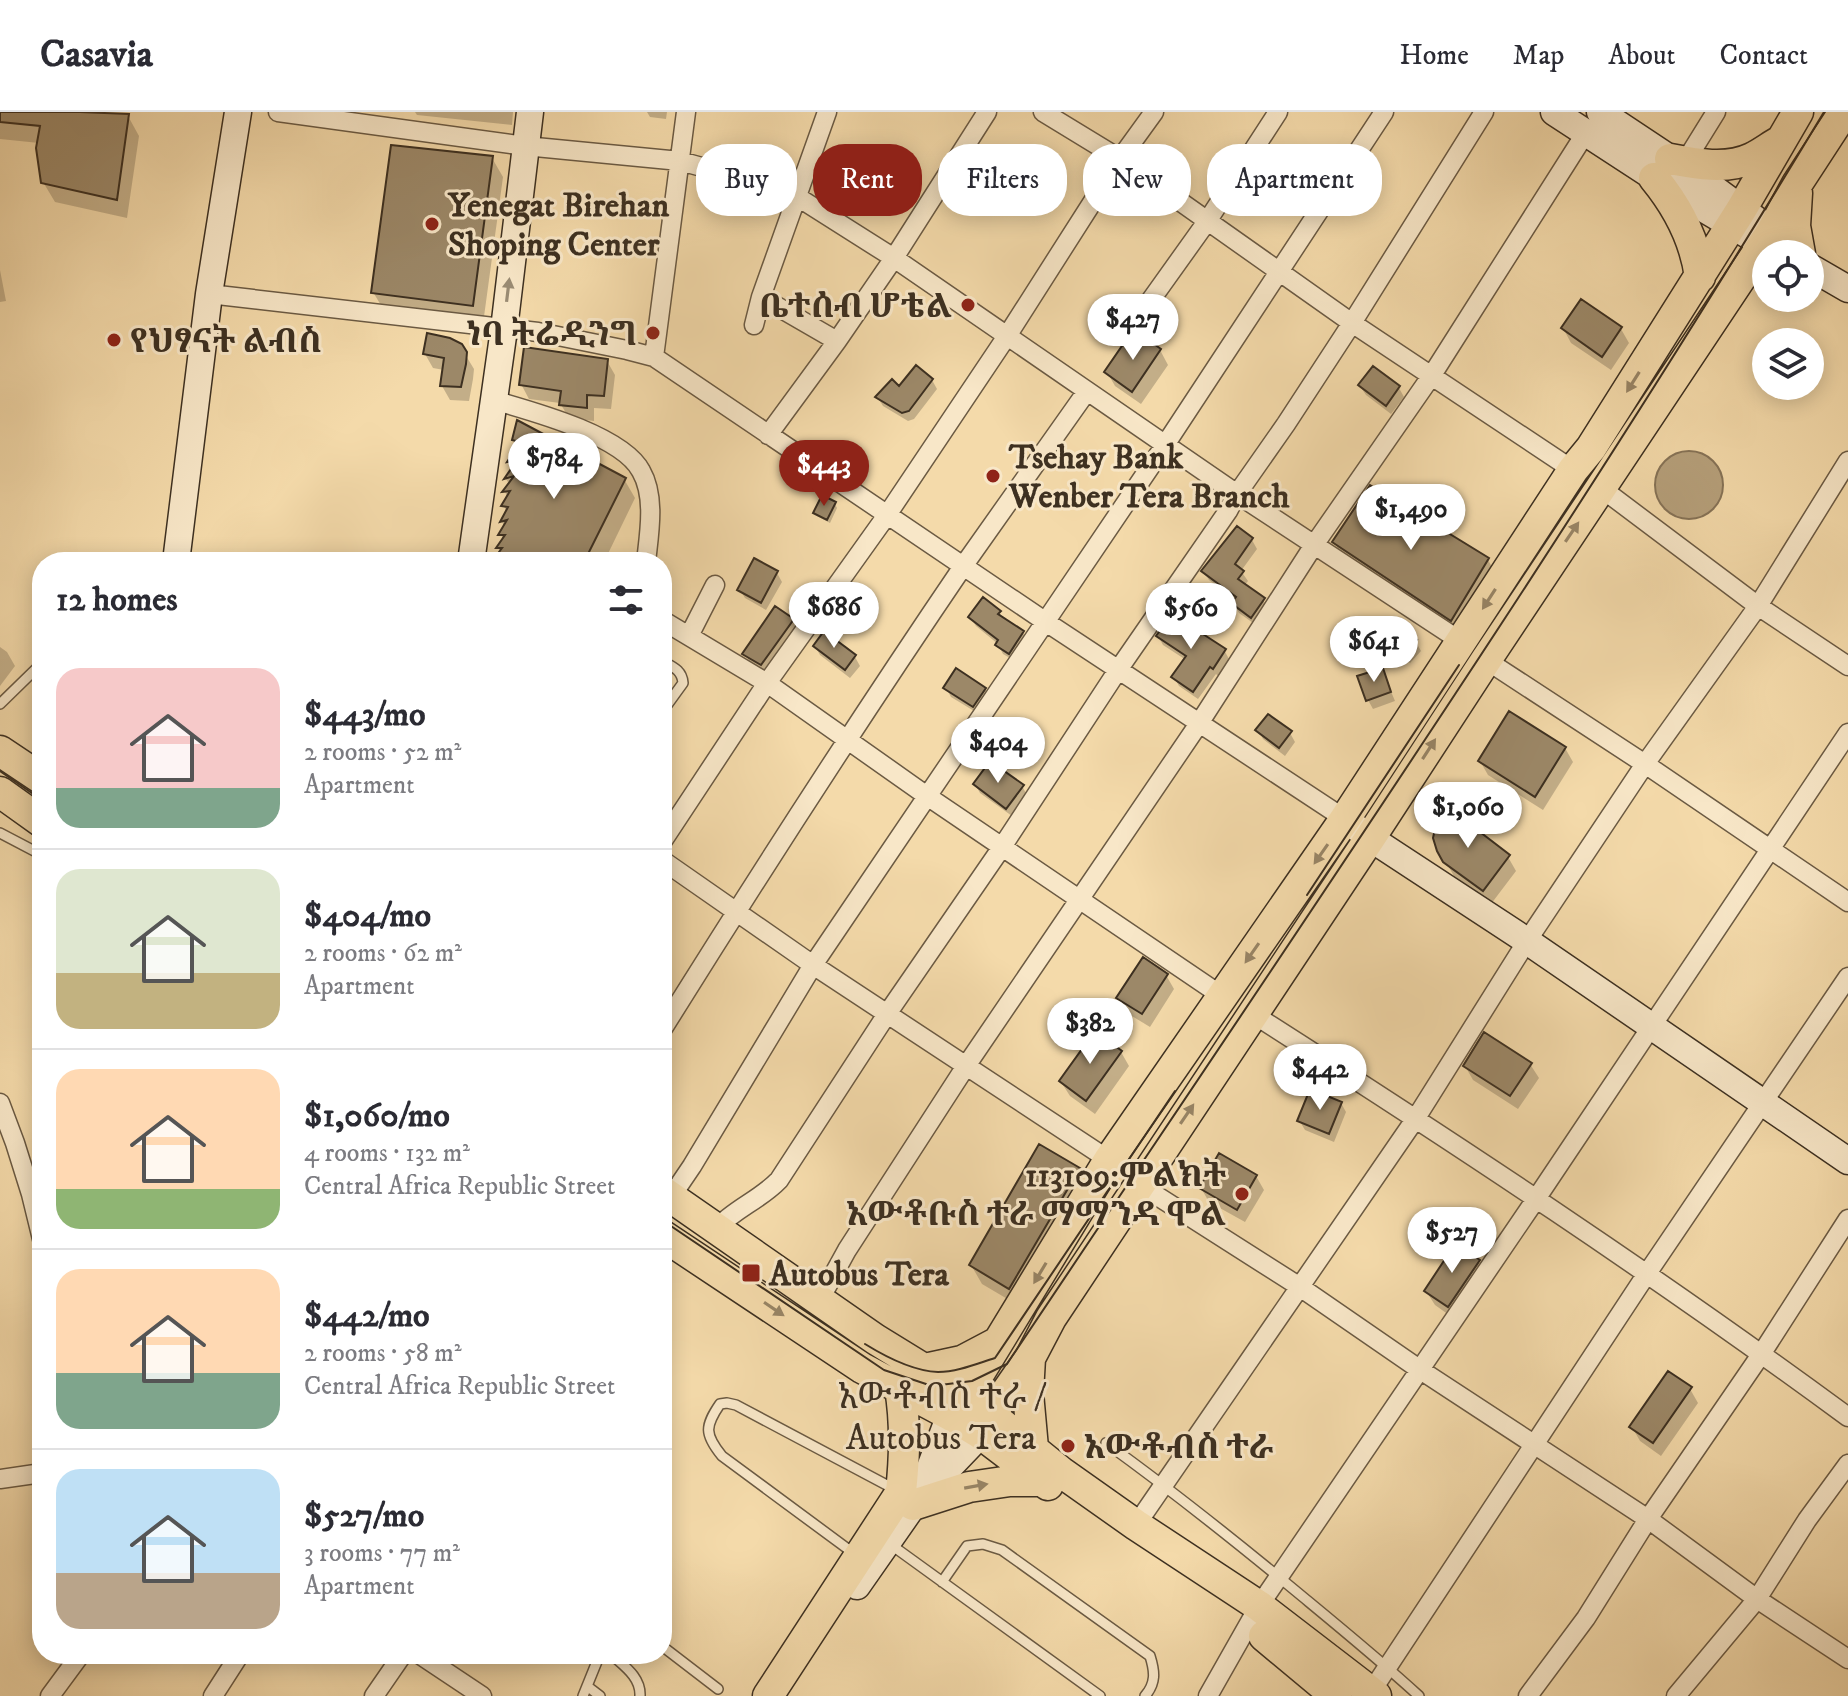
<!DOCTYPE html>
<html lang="en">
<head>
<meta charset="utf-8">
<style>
  :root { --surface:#fff; --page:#f2f2f3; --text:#2b2b33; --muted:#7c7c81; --line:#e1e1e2; --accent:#8f2418 }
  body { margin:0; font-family:"IM FELL DW Pica","Noto Serif Ethiopic",serif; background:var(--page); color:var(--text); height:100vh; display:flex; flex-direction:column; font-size:30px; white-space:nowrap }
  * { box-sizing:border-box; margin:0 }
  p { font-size:26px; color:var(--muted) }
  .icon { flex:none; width:44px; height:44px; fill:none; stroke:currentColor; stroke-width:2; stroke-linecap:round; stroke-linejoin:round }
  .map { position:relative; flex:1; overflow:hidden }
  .details { position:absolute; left:32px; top:440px; width:640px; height:1112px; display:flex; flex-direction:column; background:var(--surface); border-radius:32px; box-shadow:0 4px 20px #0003 }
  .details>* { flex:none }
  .top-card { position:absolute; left:696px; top:32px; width:760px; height:72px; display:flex; gap:16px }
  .buttons { position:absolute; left:1752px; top:128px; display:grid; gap:16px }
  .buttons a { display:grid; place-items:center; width:72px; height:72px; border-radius:50%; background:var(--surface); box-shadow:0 4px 20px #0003; font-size:40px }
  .price { position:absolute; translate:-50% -68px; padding:0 18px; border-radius:28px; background:#fff; color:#222; font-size:26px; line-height:52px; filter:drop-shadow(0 2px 4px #0008) }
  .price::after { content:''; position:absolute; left:50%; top:48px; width:24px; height:18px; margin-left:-12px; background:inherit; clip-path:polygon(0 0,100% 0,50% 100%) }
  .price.current { background:var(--accent); color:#fff }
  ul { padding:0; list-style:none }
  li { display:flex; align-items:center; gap:24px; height:200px; padding:0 24px }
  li+li { border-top:2px solid var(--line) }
  li span { display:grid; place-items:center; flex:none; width:224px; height:160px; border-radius:24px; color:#555 }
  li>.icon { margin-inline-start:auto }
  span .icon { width:96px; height:96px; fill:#fffc; stroke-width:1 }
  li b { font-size:34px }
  h2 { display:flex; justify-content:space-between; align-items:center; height:96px; padding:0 24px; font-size:34px }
  .tag { padding:0 28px; border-radius:32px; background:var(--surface); box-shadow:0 4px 20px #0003; font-size:28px; line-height:72px }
  .tag.current { background:var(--accent); color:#fff }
  header { display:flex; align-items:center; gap:48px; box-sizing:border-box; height:112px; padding:0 40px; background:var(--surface); border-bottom:2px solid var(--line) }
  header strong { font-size:38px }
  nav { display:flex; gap:44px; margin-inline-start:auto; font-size:28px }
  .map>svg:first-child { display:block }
  .water { fill:#b6a07b; stroke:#867357; stroke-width:2 }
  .shadow { fill:#0003 }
  .building { fill:#9c8868; stroke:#3d3021; stroke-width:2 }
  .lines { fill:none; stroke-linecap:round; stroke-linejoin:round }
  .lane-casing { stroke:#6b5a43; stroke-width:12 }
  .street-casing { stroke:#6b5a43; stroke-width:21 }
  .secondary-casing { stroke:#3d3021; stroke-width:29 }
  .primary-casing { stroke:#3d3021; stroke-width:33 }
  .lane { stroke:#f8e7c8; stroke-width:9 }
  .street { stroke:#f8e7c8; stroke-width:18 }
  .secondary { stroke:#f8e7c8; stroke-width:26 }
  .primary { stroke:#f4daaa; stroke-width:30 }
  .tram { stroke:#3d3021; stroke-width:2 }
  .oneway { fill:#9a8c74 }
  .oneway2 { fill:#988566 }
  .poi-dot { fill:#8f2418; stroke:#f8e7c8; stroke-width:3 }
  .labels { text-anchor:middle; stroke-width:6; stroke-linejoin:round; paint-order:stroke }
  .poi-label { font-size:34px; font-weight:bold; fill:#3d3021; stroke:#f8e7c8; text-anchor:start }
  .neighbourhood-label { font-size:36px; fill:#3d3021; stroke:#f8e7c8 }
</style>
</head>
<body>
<header>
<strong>Casavia</strong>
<nav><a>Home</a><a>Map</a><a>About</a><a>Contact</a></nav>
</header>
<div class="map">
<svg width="1848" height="1584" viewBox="0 0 1848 1584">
  <rect width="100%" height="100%" fill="#f4daaa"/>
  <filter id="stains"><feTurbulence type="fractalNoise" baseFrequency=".0025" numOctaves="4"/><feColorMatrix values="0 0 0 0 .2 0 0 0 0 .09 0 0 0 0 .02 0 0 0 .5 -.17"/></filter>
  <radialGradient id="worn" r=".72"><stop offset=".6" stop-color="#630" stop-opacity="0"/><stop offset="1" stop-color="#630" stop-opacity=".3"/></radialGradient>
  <path class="water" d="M1655 373a34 34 0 1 1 68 0a34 34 0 1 1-68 0Z"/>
  <path class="shadow" d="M0 0H42L128 4 139 24 127 106 55 90 43 70 39 31 0 27Z
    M415 0H513L512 13 417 3Z
    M647 0H667L666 7 650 5Z
    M492 46 503 65 483 212 385 200 373 180Z
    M0 158 6 189 0 190Z
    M1581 190 1621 217 1629 231 1611 258 1571 231 1563 216Z
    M460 234 474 257 473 267 469 289 450 288 442 274 444 258 433 256 425 242Z
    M1160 238 1168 253 1141 292 1115 274 1107 260Z
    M607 249 615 263 611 297 594 296V309L569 306 560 291 529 287 521 272Z
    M932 268 937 277 914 307 908 309 883 294 878 286 900 277Z
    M1360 274 1399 276 1404 285 1391 302 1366 283Z
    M514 328 624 367 635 386 604 450H497L496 448 501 441 498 436 504 428 501 423 505 415 502 410 507 401 504 394 508 386 505 380 510 373 506 367 513 357 509 350 519 336Z
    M835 392 837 396 830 411 817 404 815 401Z
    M1252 428 1257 437 1241 459 1248 469 1244 474 1263 488 1268 496 1256 513 1239 501 1234 492 1236 488 1209 468 1203 459Z
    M1334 430 1488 448 1499 467 1463 526 1345 449Z
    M777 461 782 470 766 498 745 486 740 478Z
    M999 500 1004 508 1023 521 1028 530 1015 549 1003 542 998 532 976 514 970 505Z
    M792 508 797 517 767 561 750 551 745 542Z
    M1403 518 1416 530 1421 539 1410 551 1397 540 1392 531Z
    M1158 524 1224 538 1229 547 1218 564 1216 562 1198 587 1179 574 1174 565 1186 548 1163 533Z
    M815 534 855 545 860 554 850 566 820 543Z
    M0 535 7 540 15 554 0 574Z
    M1382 558 1395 589 1373 597 1368 588Z
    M946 576 985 577 990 586 979 602 951 585Z
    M1258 618 1290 621 1295 630 1285 644 1263 627Z
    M1565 636 1573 650 1543 698 1488 663 1480 649Z
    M975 672 1022 674 1027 683 1012 704 980 681Z
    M1439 738 1508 745 1516 759 1491 792 1454 764Z
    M1166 863 1174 877 1150 915 1127 901 1119 886Z
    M1121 940 1129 954 1095 1002 1070 984 1061 970Z
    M1530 952 1539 966 1518 997 1473 968 1465 954Z
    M1341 991 1346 1000 1334 1030 1305 1018 1299 1008Z
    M1079 1058 1090 1077 1021 1195 982 1172 971 1153Z
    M1256 1064 1264 1078 1245 1110 1209 1090 1201 1076Z
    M1478 1149 1487 1164 1456 1208 1435 1193 1426 1179Z
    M1690 1277 1698 1291 1661 1344 1640 1329 1632 1315Z"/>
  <path class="building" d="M0 0H80L129 2 117 88 41 71 36 36 40 14 0 10Z
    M391 33 493 44 473 194 371 181Z
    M1581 187 1622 215 1602 245 1561 216Z
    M427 221 450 226 462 232 467 240 466 252 461 275 440 274 444 246 423 242Z
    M1141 223 1161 237 1132 280 1104 260 1124 231 1134 230Z
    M524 235 608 247 604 284 587 283V296L559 293 561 279 519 273Z
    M916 253 933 267 909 299 902 301 875 285 892 267 899 274Z
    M1373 254 1400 274 1386 294 1358 273Z
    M517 308 626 366 584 450H498L500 448H493L502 436H496L505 423H498L507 408 500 410 508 395 501 394 510 379 502 380 514 364 504 367 517 348 507 350 520 330 512 328Z
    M1370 373 1489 446 1451 509 1332 430Z
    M822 383 836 390 827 408 813 401Z
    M1237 414 1253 426 1235 452 1244 459 1238 467 1265 486 1251 506 1231 491 1236 485 1201 459Z
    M754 446 778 459 761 491 737 478Z
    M983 485 1001 499 998 502 1024 519 1009 542 995 533 998 528 968 505Z
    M775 494 794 507 761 553 742 542Z
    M1172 502 1226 537 1213 557 1210 555 1193 580 1171 565 1186 544 1156 524Z
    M1403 516 1417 528 1404 544 1389 531Z
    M824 519 856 543 845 558 813 534Z
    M956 556 986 576 973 595 943 576Z
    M1383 556 1391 580 1366 589 1357 564Z
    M1509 599 1566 635 1535 685 1478 649Z
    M1268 602 1292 619 1279 636 1255 618Z
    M990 649 1024 673 1006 697 973 672Z
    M1450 697 1510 743 1483 779 1443 750 1437 739 1433 726 1435 717Z
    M1143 845 1168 862 1142 902 1116 886Z
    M1095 919 1122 939 1086 989 1059 969Z
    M1484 920 1532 951 1510 984 1463 954Z
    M1310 977 1342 990 1329 1022 1297 1009Z
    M1039 1032 1080 1056 1009 1177 969 1153Z
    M1219 1041 1257 1063 1237 1098 1199 1076Z
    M1455 1132 1480 1148 1448 1195 1424 1179Z
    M1668 1259 1692 1275 1653 1331 1629 1315Z"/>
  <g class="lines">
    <g class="lane-casing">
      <path id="lane" d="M662 549C673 555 682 558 683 571L662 600
        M0 592 42 551
        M0 721 42 743
        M1106 1331C1174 1380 1239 1432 1303 1485 1343 1518 1382 1550 1419 1584
        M890 1432 1100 1584
        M856 1443 722 1344C704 1322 705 1314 720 1292L727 1291 736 1293 898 1379
        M942 1470 967 1434 983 1432 1002 1438 1150 1544C1155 1560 1156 1571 1145 1584
        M662 1534 718 1577
        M611 1542C624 1554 641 1565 640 1584
        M587 1574 600 1584
        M583 1584 600 1542"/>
    </g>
    <g class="street-casing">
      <path id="street" d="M278 0 525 34 680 49 738 65 796 84 894 146 1237 382 1462 530
        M1043 0 1120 47 1352 211 1573 358
        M1685 50 1716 0
        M209 182 538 220 627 238 654 245 1046 510 1345 707
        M761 185 837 229
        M754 213 761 185 827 0
        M1128 220 1208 108 1278 0
        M654 245 686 0
        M493 288C531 299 622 323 641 359 656 385 649 422 646 450
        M768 323 837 229 894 146 987 0
        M1601 376 1758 494 1848 554
        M662 508 767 571 927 684 1222 884
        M689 524 715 473
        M1486 548 1645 652 1848 790
        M662 730 767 571 887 403 1007 224 1120 47 1154 0
        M662 748 813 853 1109 1048
        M1253 902C1455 1031 1655 1163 1848 1305
        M662 918C760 761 860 606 964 453 1005 395 1046 337 1087 279
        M0 991 15 1031 31 1082 42 1127
        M1140 1073 1300 1175 1419 1257 1648 1407 1757 1487 1848 1547
        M671 1085 692 1054 813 853 1165 333 1384 0
        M716 1117C734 1097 760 1088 779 1068L887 902 1002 735 1118 558 1228 399 1237 382 1286 312 1352 211 1484 0
        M819 1189 847 1138 966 954 1200 610 1314 433 1432 263 1585 22
        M0 1367 42 1361
        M1136 1413 1416 1006 1527 829 1645 652 1758 494 1848 349
        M419 1542 482 1584
        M1371 1580 1646 1163 1848 865
        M50 1584 81 1542
        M213 1584 240 1542
        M374 1584 403 1542
        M1208 1584 1259 1494 1536 1087 1848 621
        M1528 1584 1586 1506 1648 1407 1762 1241 1848 1107
        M1676 1584 1757 1487 1807 1408 1848 1352"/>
    </g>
    <g class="secondary-casing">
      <path id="secondary" d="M1554 0 1689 88 1763 132 1788 142
        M1600 0 1701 67 1758 109
        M1810 155 1848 177
        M176 450 209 182 238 0
        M471 450 504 217 530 0
        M1345 707 1370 726 1527 829 1848 1049
        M923 1374 950 1303
        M857 1474 915 1391 981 1322"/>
    </g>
    <g class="primary-casing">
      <path id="primary" d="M1670 47C1696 52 1727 58 1752 46 1762 41 1771 34 1780 29
        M1654 66C1677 94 1695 128 1700 165
        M1797 81 1795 114 1800 142
        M0 639 42 667
        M0 680 42 710
        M662 1079 875 1227 966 1283 1061 1360 1136 1413 1259 1494 1376 1584
        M662 1123 862 1256 950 1303 981 1322 1048 1373
        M1030 1246 1028 1281 1033 1336
        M925 1257 962 1249 998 1230
        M950 1303 966 1283 1109 1048 1345 707 1573 358 1591 336 1741 98 1798 0
        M981 1322 991 1302 1030 1246 1051 1206 1370 726 1486 548 1772 119 1797 72 1844 0
        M913 1393 969 1375 1010 1369H1043
        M1264 1524 1336 1584
        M768 1584 901 1380C905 1344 906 1312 900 1276"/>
    </g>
    <use href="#lane" class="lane"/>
    <use href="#street" class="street"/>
    <use href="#secondary" class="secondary"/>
    <use href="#primary" class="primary"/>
    <path class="tram" d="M0 659 42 688
      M1307 783 1459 553
      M662 1108 884 1258 932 1274 972 1269 1007 1252C1284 838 1567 427 1824 0
      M865 1232C886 1245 912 1259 938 1260 957 1260 976 1252 995 1246L1175 979"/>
  </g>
  <defs><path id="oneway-solid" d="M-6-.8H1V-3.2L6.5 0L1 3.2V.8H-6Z" transform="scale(2)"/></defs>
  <use class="oneway" href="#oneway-solid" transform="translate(508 178) rotate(-83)"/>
  <g class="oneway2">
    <use href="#oneway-solid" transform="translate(1633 270) rotate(122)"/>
    <use href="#oneway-solid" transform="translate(1572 420) rotate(-56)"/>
    <use href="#oneway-solid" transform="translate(1489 487) rotate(123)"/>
    <use href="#oneway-solid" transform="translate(1429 637) rotate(-57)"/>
    <use href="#oneway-solid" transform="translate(1321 742) rotate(125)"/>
    <use href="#oneway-solid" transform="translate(1252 841) rotate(125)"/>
    <use href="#oneway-solid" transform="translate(1187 1002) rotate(-56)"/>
    <use href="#oneway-solid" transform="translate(1040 1161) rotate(121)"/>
    <use href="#oneway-solid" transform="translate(774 1197) rotate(34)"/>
    <use href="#oneway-solid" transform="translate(976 1374) rotate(-10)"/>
  </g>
  <g class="poi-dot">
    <circle cx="432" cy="112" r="8"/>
    <circle cx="968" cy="193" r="8"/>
    <circle cx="653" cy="221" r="8"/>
    <circle cx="114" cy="228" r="8"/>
    <circle cx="993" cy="364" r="8"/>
    <circle cx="1242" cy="1082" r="8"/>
    <rect x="741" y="1151" width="20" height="20" rx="4"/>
    <circle cx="1068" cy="1334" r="8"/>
  </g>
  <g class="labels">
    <g class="poi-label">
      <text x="448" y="104">Yenegat Birehan<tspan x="448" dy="39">Shoping Center</tspan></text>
      <text x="952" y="205" text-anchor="end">ቤተሰብ ሆቴል</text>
      <text x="637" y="233" text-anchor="end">ነባ ትሬዲንግ</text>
      <text x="130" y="240">የህፃናት ልብስ</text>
      <text x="1009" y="356">Tsehay Bank<tspan x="1009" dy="39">Wenber Tera Branch</tspan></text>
      <text x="1226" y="1074" text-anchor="end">113109:ምልክት<tspan x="1226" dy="39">አውቶቡስ ተራ ማማንዳ ሞል</tspan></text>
      <text x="769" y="1173">Autobus Tera</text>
      <text x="1084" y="1346">አውቶብስ ተራ</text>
    </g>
    <g class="neighbourhood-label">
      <text x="941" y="1296">አውቶብስ ተራ /<tspan x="941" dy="41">Autobus Tera</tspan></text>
    </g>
  </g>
  <rect width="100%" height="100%" filter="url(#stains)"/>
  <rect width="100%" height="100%" fill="url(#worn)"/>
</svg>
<div class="buttons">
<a><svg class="icon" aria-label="locate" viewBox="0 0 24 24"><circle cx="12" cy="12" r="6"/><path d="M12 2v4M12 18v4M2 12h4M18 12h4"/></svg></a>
<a><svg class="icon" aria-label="layers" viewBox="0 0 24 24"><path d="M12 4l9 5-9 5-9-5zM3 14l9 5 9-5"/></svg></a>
</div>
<b class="price" style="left:1133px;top:250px">$427</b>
<b class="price" style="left:554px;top:389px">$784</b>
<b class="price current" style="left:824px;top:396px">$443</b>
<b class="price" style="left:1411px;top:440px">$1,490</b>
<b class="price" style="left:834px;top:538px">$686</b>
<b class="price" style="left:1191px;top:539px">$560</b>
<b class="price" style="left:1374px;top:572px">$641</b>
<b class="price" style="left:998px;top:673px">$404</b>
<b class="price" style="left:1468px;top:738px">$1,060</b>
<b class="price" style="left:1090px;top:954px">$382</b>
<b class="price" style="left:1320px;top:1000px">$442</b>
<b class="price" style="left:1452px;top:1163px">$527</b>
<div class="top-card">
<a class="tag">Buy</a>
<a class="tag current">Rent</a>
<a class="tag">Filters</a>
<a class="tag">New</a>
<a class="tag">Apartment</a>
</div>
<section class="details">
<h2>12 homes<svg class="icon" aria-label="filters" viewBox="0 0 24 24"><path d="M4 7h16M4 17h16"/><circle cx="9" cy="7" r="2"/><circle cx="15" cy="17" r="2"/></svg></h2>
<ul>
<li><span style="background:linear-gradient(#f6c9c9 75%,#7fa58c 0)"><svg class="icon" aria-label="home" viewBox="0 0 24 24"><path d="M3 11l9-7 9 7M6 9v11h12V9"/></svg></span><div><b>$443/mo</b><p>2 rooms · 52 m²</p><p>Apartment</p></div></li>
<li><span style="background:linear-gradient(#dfe7d0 65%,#c2b280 0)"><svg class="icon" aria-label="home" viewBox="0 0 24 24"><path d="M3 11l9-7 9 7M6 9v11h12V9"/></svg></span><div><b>$404/mo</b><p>2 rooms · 62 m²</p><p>Apartment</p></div></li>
<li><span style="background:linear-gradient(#ffd9b3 75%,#8fb573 0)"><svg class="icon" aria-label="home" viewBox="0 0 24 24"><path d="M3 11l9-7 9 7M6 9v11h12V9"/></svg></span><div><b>$1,060/mo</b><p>4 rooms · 132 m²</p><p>Central Africa Republic Street</p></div></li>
<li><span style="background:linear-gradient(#ffd9b3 65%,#7fa58c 0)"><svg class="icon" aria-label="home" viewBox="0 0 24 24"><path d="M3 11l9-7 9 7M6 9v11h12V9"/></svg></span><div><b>$442/mo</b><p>2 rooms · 58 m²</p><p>Central Africa Republic Street</p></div></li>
<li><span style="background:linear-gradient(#bfe0f5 65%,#b9a48a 0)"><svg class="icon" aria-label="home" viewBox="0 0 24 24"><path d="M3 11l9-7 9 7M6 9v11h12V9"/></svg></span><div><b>$527/mo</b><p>3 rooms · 77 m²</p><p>Apartment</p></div></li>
</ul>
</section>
</div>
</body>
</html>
